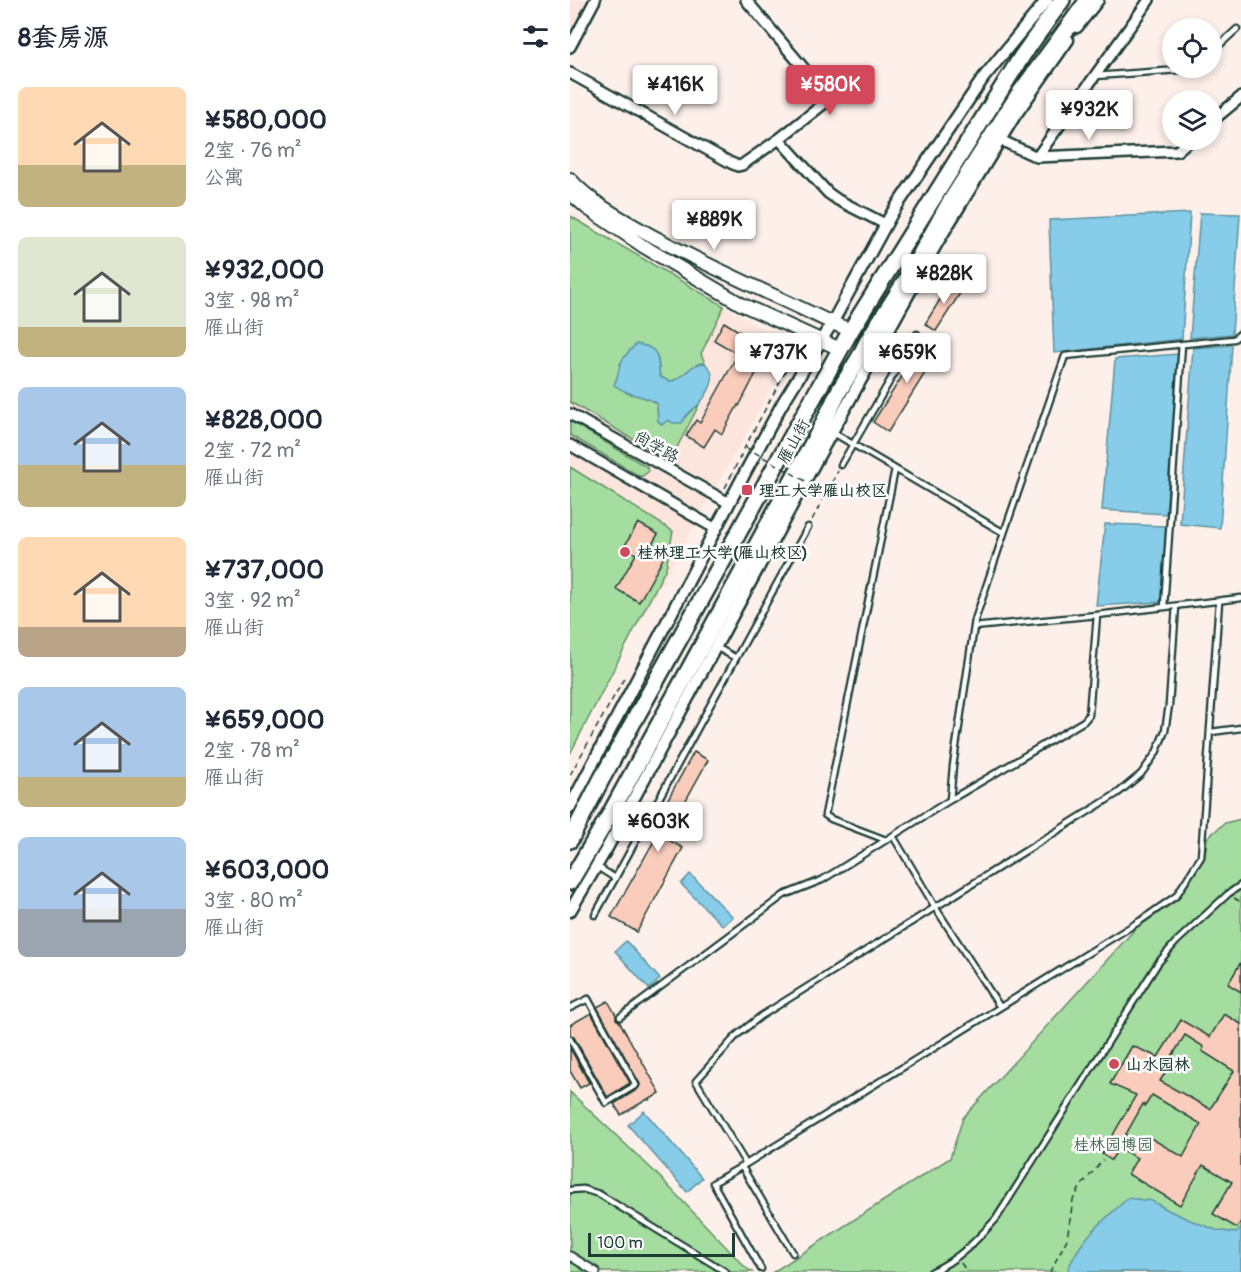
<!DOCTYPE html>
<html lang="zh">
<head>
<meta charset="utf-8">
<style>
  :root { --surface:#fff; --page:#f6f6f7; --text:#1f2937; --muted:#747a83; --accent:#d1495b }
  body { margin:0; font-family:Pangolin,"LXGW WenKai TC",sans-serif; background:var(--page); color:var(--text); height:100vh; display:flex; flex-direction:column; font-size:22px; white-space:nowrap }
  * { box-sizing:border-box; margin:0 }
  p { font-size:20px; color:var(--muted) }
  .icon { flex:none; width:33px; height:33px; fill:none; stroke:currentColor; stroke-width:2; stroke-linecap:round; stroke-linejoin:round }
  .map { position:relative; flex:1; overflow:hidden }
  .sheet { display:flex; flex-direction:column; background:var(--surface); width:570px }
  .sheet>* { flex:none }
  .tools { position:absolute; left:592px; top:18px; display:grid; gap:12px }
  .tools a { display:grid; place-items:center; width:60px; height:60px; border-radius:50%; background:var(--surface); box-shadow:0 3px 9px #0003; font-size:30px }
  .scale { position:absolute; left:18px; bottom:15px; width:147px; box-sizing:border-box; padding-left:6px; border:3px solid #1f3d34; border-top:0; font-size:16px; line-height:21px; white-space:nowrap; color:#1f3d34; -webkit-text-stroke:4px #fff; paint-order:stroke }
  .price { position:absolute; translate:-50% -51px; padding:0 14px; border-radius:6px; background:#fff; color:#222; font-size:20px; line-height:39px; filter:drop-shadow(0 2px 3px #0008) }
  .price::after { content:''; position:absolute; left:50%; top:36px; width:18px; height:14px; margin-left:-9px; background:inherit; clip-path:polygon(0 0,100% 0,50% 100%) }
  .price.current { background:var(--accent); color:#fff }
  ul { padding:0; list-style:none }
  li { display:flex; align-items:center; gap:18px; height:150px; padding:0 18px }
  li span { display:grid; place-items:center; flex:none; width:168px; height:120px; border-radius:9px; color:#555 }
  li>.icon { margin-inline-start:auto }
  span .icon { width:72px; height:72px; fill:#fffc; stroke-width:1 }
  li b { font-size:26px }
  h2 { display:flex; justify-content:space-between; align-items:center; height:72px; padding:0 18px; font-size:26px }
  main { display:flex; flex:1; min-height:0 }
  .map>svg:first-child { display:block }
  .built { fill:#fce5dd }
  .green { fill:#a5dc9f; stroke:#628c6a; stroke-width:1.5 }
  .water { fill:#87cce8; stroke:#5d93a0; stroke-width:1.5 }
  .building { fill:#f9ccbc; stroke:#1f3d34; stroke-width:1.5; fill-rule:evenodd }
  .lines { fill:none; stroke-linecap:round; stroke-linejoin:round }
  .service-casing { stroke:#1f3d34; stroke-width:9 }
  .pedestrian-casing { stroke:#1f3d34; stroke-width:11 }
  .minor-casing { stroke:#1f3d34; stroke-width:14 }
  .tertiary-casing { stroke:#1f3d34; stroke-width:15 }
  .secondary-casing { stroke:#1f3d34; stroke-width:16 }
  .trunk-casing { stroke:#1f3d34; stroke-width:20 }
  .path { stroke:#1f3d34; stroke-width:1.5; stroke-dasharray:6 4.5; stroke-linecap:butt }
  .service { stroke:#fff; stroke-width:4.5 }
  .pedestrian { stroke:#fff; stroke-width:7 }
  .minor { stroke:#fff; stroke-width:9 }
  .tertiary { stroke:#fff; stroke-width:10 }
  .secondary { stroke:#fff; stroke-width:12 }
  .trunk { stroke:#fff; stroke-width:15 }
  .path-bridge { stroke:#1f3d34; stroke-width:1.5; stroke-dasharray:6 4.5; stroke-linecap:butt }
  .poi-dot { fill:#d1495b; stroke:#fff; stroke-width:2 }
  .labels { text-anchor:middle; stroke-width:5; stroke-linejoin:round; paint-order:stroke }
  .street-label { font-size:16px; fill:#1f3d34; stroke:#fff }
  .poi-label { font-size:16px; font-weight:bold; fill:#1f3d34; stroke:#fff; text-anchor:start }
  .park-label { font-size:16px; fill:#40654f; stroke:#fff }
</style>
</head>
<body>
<main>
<section class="sheet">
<h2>8套房源<svg class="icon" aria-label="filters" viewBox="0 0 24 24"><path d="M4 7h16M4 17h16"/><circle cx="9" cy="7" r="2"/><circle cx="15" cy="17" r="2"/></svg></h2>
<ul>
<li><span style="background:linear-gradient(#ffd9b3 65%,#c2b280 0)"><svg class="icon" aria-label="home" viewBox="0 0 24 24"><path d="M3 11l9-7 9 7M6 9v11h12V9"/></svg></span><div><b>¥580,000</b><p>2室 · 76 m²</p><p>公寓</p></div></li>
<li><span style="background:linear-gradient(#dfe7d0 75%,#c2b280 0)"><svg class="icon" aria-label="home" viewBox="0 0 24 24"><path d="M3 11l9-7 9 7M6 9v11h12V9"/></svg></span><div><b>¥932,000</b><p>3室 · 98 m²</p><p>雁山街</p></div></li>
<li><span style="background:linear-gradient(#a9c7e8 65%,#c2b280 0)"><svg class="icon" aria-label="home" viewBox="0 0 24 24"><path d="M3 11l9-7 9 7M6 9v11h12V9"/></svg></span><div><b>¥828,000</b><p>2室 · 72 m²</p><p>雁山街</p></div></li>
<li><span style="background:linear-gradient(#ffd9b3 75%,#b9a48a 0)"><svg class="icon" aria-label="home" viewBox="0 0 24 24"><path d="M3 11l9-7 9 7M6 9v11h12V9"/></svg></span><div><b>¥737,000</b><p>3室 · 92 m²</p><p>雁山街</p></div></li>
<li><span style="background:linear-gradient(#a9c7e8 75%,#c2b280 0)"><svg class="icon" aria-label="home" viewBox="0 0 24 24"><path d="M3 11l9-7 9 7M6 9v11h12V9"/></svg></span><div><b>¥659,000</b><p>2室 · 78 m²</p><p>雁山街</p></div></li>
<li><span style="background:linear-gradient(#a9c7e8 60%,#9aa5b1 0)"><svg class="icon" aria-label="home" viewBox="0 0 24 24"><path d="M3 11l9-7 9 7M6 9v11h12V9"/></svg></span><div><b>¥603,000</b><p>3室 · 80 m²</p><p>雁山街</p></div></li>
</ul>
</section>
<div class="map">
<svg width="671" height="1272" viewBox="0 0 671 1272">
  <rect width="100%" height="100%" fill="#fdf0eb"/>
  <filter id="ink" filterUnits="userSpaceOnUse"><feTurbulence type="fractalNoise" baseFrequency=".0167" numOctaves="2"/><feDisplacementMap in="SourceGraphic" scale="12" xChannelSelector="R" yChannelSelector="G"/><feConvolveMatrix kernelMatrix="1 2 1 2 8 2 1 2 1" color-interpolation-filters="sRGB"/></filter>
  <g filter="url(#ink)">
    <path class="built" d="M0 0H17L0 31Z
      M0 211 19 228 207 337 219 357 0 747Z"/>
    <path class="green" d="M0 216 154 306 131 354 135 363C118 363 113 382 99 381 96 380 93 378 90 377 87 361 92 355 76 346L50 364 49 376 45 383 57 393 75 397 87 403 88 421C104 420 116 415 129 405L100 461 0 402Z
      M0 421 77 467 78 472 71 477 0 435Z
      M0 467 103 531 96 568 0 754Z
      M671 819V1272H203L380 1158 393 1118 567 927 604 902 613 892 635 856 637 838 655 823Z
      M0 1092 86 1173 175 1267 182 1272H0Z"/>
    <path class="water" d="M620 213 612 339 484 353 479 220Z
      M630 213 670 214 662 334 620 338Z
      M66 344C92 348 86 356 90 377 93 378 96 380 99 381 113 382 118 363 135 363 137 366 142 370 142 375 144 385 134 399 128 405 120 413 117 412 112 423H103L98 420 92 425 88 421 87 403C71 394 58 396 44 385 48 377 48 373 50 365 53 356 60 351 66 344Z
      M662 345 650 528 610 524 623 348Z
      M608 354 596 514 532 510 545 359Z
      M535 524 596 526 591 602 526 606Z
      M120 874 163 917 153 926 111 884Z
      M56 941 90 979 79 989 45 951Z
      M74 1111 132 1178 117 1192 58 1125Z
      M558 1198 582 1201 600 1211 620 1220 646 1230 666 1233 671 1229V1272H497C509 1239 533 1221 558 1198Z"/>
    <path class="building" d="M382 280 394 287 366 331 355 324Z
      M154 322 188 343 185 350 195 356 169 406 168 405 152 434 145 429 134 447 116 436 126 420 130 423 168 354 144 340Z
      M357 337 372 346 318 432 303 422Z
      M68 523 88 534 81 546 95 555 69 602 46 589 66 554 54 547Z
      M124 752 138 760 95 838 113 848 67 932 41 917 89 832 82 828Z
      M671 962V992L658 984Z
      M38 1001 46 1015V1019L49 1021 90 1093 79 1100 78 1099 51 1115 44 1104 68 1089 70 1084 27 1007Z
      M21 1013 60 1083 39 1096H37L4 1037 0 1035V1025Z
      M654 1014 671 1024V1221L667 1228 643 1214 662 1182 633 1165 610 1205 558 1174 567 1158 549 1148 541 1160 532 1154 566 1095 540 1084 562 1046 588 1057 611 1020 640 1037ZM615 1035 634 1047 632 1051 664 1071 640 1109 590 1081 598 1068 596 1066ZM582 1095 631 1124 613 1157 579 1137 574 1147 555 1136 573 1104 575 1106Z
      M0 1048 19 1083 10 1088 0 1071Z"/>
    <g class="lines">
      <g class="service-casing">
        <path id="service" d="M642 52 667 29
          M525 76 623 69 625 68
          M302 359 325 373
          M262 432 434 533 495 356 664 339 671 333
          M271 465 347 334
          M606 606 599 705 595 731 586 753 571 774 548 793 191 1016 167 1035 126 1081 176 1164 570 921 606 896 631 857 649 601
          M594 607 612 344
          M527 615 671 598
          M146 647 166 658
          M641 732 671 728
          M380 800 383 766 405 620 434 533
          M323 836 365 907 430 1007
          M316 840 261 819 255 815 325 469
          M26 866 45 878
          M25 915 238 527
          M0 1008 18 999 66 1085 36 1103 0 1039
          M50 1017 214 895 252 880 380 800 514 721 519 715 527 615 404 627
          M176 1164 143 1183 191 1269
          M172 1167 223 1253
          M0 1190 13 1189 29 1194 156 1272
          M361 1272C388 1260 406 1241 426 1219L588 963 606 942 658 894 671 885"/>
      </g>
      <g class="pedestrian-casing">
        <path id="pedestrian" d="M0 1256 26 1272"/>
      </g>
      <g class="minor-casing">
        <path id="minor" d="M176 0 253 91 256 97V102L209 139 258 193 268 200 315 224
          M0 47 25 0
          M0 73 161 163 168 166 172 165 209 139
          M642 121 671 97
          M424 137 467 157 607 151 620 140
          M467 157 579 0
          M0 414 159 503
          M0 445 146 529"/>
      </g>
      <g class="tertiary-casing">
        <path id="tertiary" d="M507 27 528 0
          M0 807 176 471 212 404 262 323 322 213 414 77 477 0
          M0 911 37 848 248 457 367 243 444 117 498 40"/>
      </g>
      <g class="secondary-casing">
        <path id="secondary" d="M0 179C19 201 50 218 75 232 136 266 200 293 262 323L281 330
          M0 193 17 208 73 246 171 304 270 349"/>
      </g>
      <g class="trunk-casing">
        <path id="trunk" d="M0 840 31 780 281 330 452 56 492 0
          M0 882 39 816 252 426 269 391 289 358 298 340 338 277 380 202 422 136 447 97 518 0"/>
      </g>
      <path class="path" d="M155 488 175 447 221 361
        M242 520 268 471
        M0 775 56 675
        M664 898 671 902
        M391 1263 397 1272
        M480 1272 497 1239 503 1200 511 1186 533 1160"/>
      <use href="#service" class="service"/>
      <use href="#pedestrian" class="pedestrian"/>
      <use href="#minor" class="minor"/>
      <use href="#tertiary" class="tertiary"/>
      <use href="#secondary" class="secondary"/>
      <use href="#trunk" class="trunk"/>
      <path class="path-bridge" d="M175 447 257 493"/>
    </g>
  </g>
  <g class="poi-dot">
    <rect x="171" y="484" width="12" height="12" rx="3"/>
    <circle cx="55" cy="552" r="6"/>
    <circle cx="544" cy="1064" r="6"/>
  </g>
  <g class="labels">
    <g class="street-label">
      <text transform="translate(223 441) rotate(-61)" y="6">雁山街</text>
      <text transform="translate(87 446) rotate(29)" y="6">尚学路</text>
    </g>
    <g class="poi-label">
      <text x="189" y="496">理工大学雁山校区</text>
      <text x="67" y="558">桂林理工大学(雁山校区)</text>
      <text x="556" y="1070">山水园林</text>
    </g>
    <g class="park-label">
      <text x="543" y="1150">桂林园博园</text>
    </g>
  </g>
</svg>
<div class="tools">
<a><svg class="icon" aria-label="locate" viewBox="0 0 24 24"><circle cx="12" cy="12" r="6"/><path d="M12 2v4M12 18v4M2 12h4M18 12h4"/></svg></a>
<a><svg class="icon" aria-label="layers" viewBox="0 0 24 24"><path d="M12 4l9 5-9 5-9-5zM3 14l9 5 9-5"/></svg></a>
</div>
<div class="scale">100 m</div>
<b class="price" style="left:105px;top:116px">¥416K</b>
<b class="price current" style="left:260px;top:116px">¥580K</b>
<b class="price" style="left:519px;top:141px">¥932K</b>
<b class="price" style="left:144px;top:251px">¥889K</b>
<b class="price" style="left:374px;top:305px">¥828K</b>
<b class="price" style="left:208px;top:384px">¥737K</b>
<b class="price" style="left:337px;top:384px">¥659K</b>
<b class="price" style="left:88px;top:853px">¥603K</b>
</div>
</main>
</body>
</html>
